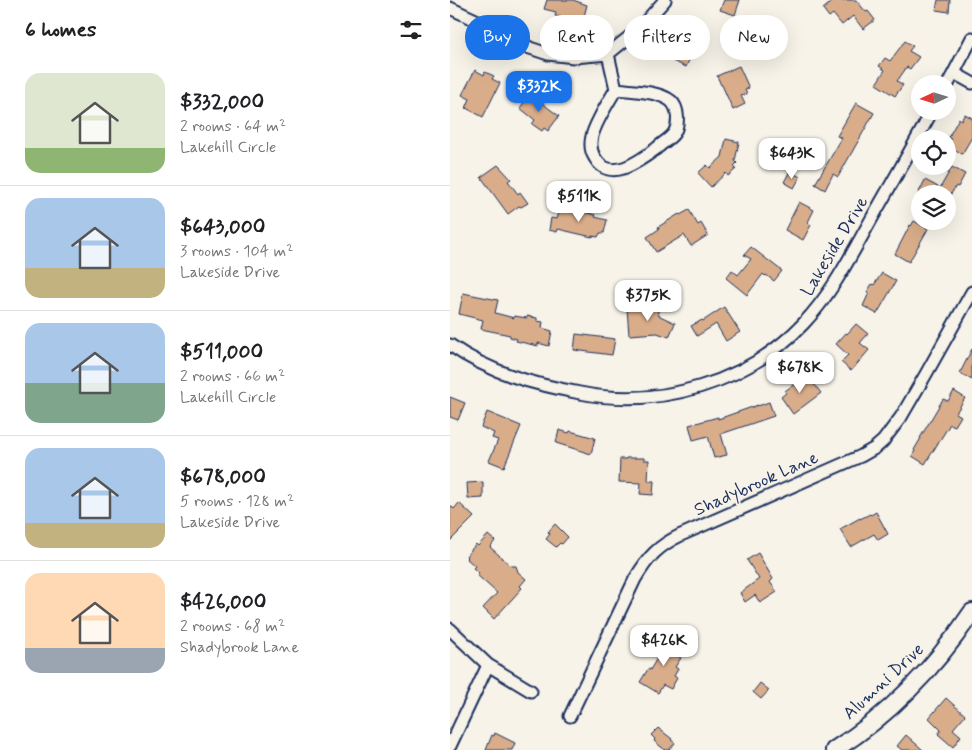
<!DOCTYPE html>
<html lang="en">
<head>
<meta charset="utf-8">
<style>
  :root { --surface:#fff; --page:#f6f6f6; --text:#202124; --muted:#757577; --line:#e0e0e0; --accent:#1a73e8 }
  body { margin:0; font-family:Mynerve,sans-serif; background:var(--page); color:var(--text); height:100vh; display:flex; flex-direction:column; font-size:19px; white-space:nowrap }
  * { box-sizing:border-box; margin:0 }
  p { font-size:16px; color:var(--muted) }
  .icon { flex:none; width:28px; height:28px; fill:none; stroke:currentColor; stroke-width:2; stroke-linecap:round; stroke-linejoin:round }
  .map { position:relative; flex:1; overflow:hidden }
  .sheet { display:flex; flex-direction:column; background:var(--surface); width:450px }
  .sheet>* { flex:none }
  .guide { position:absolute; left:15px; top:15px; width:431px; height:45px; display:flex; gap:10px }
  .needle { width:32px; rotate:266deg }
  .fabs { position:absolute; left:461px; top:75px; display:grid; gap:10px }
  .fabs a { display:grid; place-items:center; width:45px; height:45px; border-radius:50%; background:var(--surface); box-shadow:0 5px 20px #0002; font-size:25px }
  .price { position:absolute; translate:-50% -42px; padding:0 11px; border-radius:10px; background:#fff; color:#222; font-size:16px; line-height:32px; filter:drop-shadow(0 1px 2px #0008) }
  .price::after { content:''; position:absolute; left:50%; top:30px; width:15px; height:11px; margin-left:-8px; background:inherit; clip-path:polygon(0 0,100% 0,50% 100%) }
  .price.on { background:var(--accent); color:#fff }
  ul { padding:0; list-style:none }
  li { display:flex; align-items:center; gap:15px; height:125px; padding:0 25px }
  li+li { border-top:1px solid var(--line) }
  li span { display:grid; place-items:center; flex:none; width:140px; height:100px; border-radius:15px; color:#555 }
  li>.icon { margin-inline-start:auto }
  span .icon { width:60px; height:60px; fill:#fffc; stroke-width:1 }
  li b { font-size:21px }
  h2 { display:flex; justify-content:space-between; align-items:center; height:60px; padding:0 25px; font-size:21px }
  .pill { padding:0 18px; border-radius:22px; background:var(--surface); box-shadow:0 5px 20px #0002; font-size:18px; line-height:45px }
  .pill.on { background:var(--accent); color:#fff }
  main { display:flex; flex:1; min-height:0 }
  .map>svg:first-child { display:block }
  .building { fill:#d9ad8a; stroke:#1b2f5e }
  .lines { fill:none; stroke-linecap:round; stroke-linejoin:round }
  .minor-casing { stroke:#1b2f5e; stroke-width:15 }
  .secondary-casing { stroke:#1b2f5e; stroke-width:20 }
  .minor { stroke:#f7f3e8; stroke-width:11 }
  .secondary { stroke:#f7f3e8; stroke-width:16 }
  .labels { text-anchor:middle; stroke-width:4; stroke-linejoin:round; paint-order:stroke }
  .street-label { font-size:18px; fill:#1b2f5e; stroke:#f7f3e8 }
</style>
</head>
<body>
<main>
<section class="sheet">
<h2>6 homes<svg class="icon" aria-label="filters" viewBox="0 0 24 24"><path d="M4 7h16M4 17h16"/><circle cx="9" cy="7" r="2"/><circle cx="15" cy="17" r="2"/></svg></h2>
<ul>
<li><span style="background:linear-gradient(#dfe7d0 75%,#8fb573 0)"><svg class="icon" aria-label="home" viewBox="0 0 24 24"><path d="M3 11l9-7 9 7M6 9v11h12V9"/></svg></span><div><b>$332,000</b><p>2 rooms · 64 m²</p><p>Lakehill Circle</p></div></li>
<li><span style="background:linear-gradient(#a9c7e8 70%,#c2b280 0)"><svg class="icon" aria-label="home" viewBox="0 0 24 24"><path d="M3 11l9-7 9 7M6 9v11h12V9"/></svg></span><div><b>$643,000</b><p>3 rooms · 104 m²</p><p>Lakeside Drive</p></div></li>
<li><span style="background:linear-gradient(#a9c7e8 60%,#7fa58c 0)"><svg class="icon" aria-label="home" viewBox="0 0 24 24"><path d="M3 11l9-7 9 7M6 9v11h12V9"/></svg></span><div><b>$511,000</b><p>2 rooms · 66 m²</p><p>Lakehill Circle</p></div></li>
<li><span style="background:linear-gradient(#a9c7e8 75%,#c2b280 0)"><svg class="icon" aria-label="home" viewBox="0 0 24 24"><path d="M3 11l9-7 9 7M6 9v11h12V9"/></svg></span><div><b>$678,000</b><p>5 rooms · 128 m²</p><p>Lakeside Drive</p></div></li>
<li><span style="background:linear-gradient(#ffd9b3 75%,#9aa5b1 0)"><svg class="icon" aria-label="home" viewBox="0 0 24 24"><path d="M3 11l9-7 9 7M6 9v11h12V9"/></svg></span><div><b>$426,000</b><p>2 rooms · 68 m²</p><p>Shadybrook Lane</p></div></li>
</ul>
</section>
<div class="map">
<svg width="522" height="750" viewBox="0 0 522 750">
  <rect width="100%" height="100%" fill="#f7f3e8"/>
  <filter id="ink" filterUnits="userSpaceOnUse"><feTurbulence type="fractalNoise" baseFrequency=".02" numOctaves="2"/><feDisplacementMap in="SourceGraphic" scale="10" xChannelSelector="R" yChannelSelector="G"/><feConvolveMatrix kernelMatrix="1 2 1 2 8 2 1 2 1" color-interpolation-filters="sRGB"/></filter>
  <g filter="url(#ink)">
    <path class="building" d="M97 0H123L137 5 133 20 121 17 120 19 105 16 106 12 94 9Z
      M274 0H290L285 15 270 10Z
      M384 0H406L416 12 418 11 425 20 413 29 403 16 392 25 383 14 379 17 373 9Z
      M488 0H500L499 12 486 10Z
      M235 28 249 35 246 41 249 43 244 55 242 54 236 67 220 60Z
      M455 41 463 46 459 51 469 57 460 69 457 67 447 81 453 85 445 96 426 84 435 70 429 66 435 58 440 61Z
      M289 66 299 88 295 90 297 94 291 96 295 104 283 110 272 85H271L267 76Z
      M25 70 34 75 35 72 44 76 42 79 50 83 33 117 16 108 20 99 12 95Z
      M80 94 109 116 98 131 94 128 92 131 82 124 85 120 70 108Z
      M406 103 424 113 388 177 383 174 375 190 365 184 392 138 387 136Z
      M515 114 522 118V137L512 154 498 145 501 139 498 138 509 118 511 120Z
      M276 139 289 142 285 161 287 163 284 166 286 169 278 176 276 173 261 187 248 173 257 165 260 168 272 157Z
      M48 165 61 179 58 181 68 194 70 192 78 203 71 207 69 206 58 214 31 177Z
      M502 167 515 174 508 187 506 186 501 194H468L475 180 490 188Z
      M340 171 350 177 344 188 334 182Z
      M349 202 364 210 358 222 361 225 353 240 335 230Z
      M110 209 126 213 129 211 146 215 145 217 157 220 154 233H150L148 237 142 236V237L108 229 107 232 99 230 101 218 107 219Z
      M239 210 248 225 251 223 258 235 241 246 234 235 206 252 197 237 209 229 208 227 229 214 230 215Z
      M464 221 478 229 459 262 445 254 460 225 461 226Z
      M301 247 332 271 324 281 316 275 315 276 313 274 297 295 276 278 282 270 288 275 301 259 294 255Z
      M432 273 446 281 427 314 413 306 419 293 417 292 422 284 424 285Z
      M13 293 48 300 45 313 64 318V316L77 318V316L87 318V321L93 322 92 328 102 331 99 346 88 343V346L66 341 67 339 60 337V335L31 329 33 320 9 314Z
      M208 306V315L225 323 219 337 207 333 179 335 177 308Z
      M274 307 290 332 276 341 266 324 247 336 241 326 252 320 253 321Z
      M406 324 418 334 410 343 419 350 401 371 391 362 398 355 386 344 396 333 397 334Z
      M126 334 165 339 162 355 124 350Z
      M522 349V380L510 373Z
      M357 375 371 393 343 414 331 397 336 393 335 391Z
      M504 391 515 398 506 413 511 416 505 426 500 424 475 464 462 456 465 451 464 450 471 438H470L493 399 498 401Z
      M0 397 15 403 8 420 0 417Z
      M319 402 324 416 271 434 277 455 264 458 258 436 243 440 239 425 268 417V419L308 405V406Z
      M37 412 71 426 54 467 39 461 48 440 42 438 44 433 31 427Z
      M109 430 119 433 120 431 145 438 141 454 106 443Z
      M176 458H194V460H199L198 481H204L203 495 190 494 191 483 169 482 170 459H176Z
      M33 482V498L18 499 17 483Z
      M9 503 24 517 0 541V505L4 509Z
      M426 512 438 534 428 540 424 534 401 547 390 529 410 518V519L420 514 421 515Z
      M105 524 118 537 112 544 110 543 106 547 96 539 100 534 98 532Z
      M38 535 45 541 40 547 61 566H66L68 572 76 579 70 586 72 588 44 619 33 608 47 593 27 575 29 573 23 568 25 566 17 559 18 558 16 556 26 544 28 546Z
      M308 553 323 579 320 582 327 592 310 603 305 595 295 602 290 593 309 579 297 560Z
      M218 636 231 644 225 654 231 658 225 667 228 669 224 676 227 678 221 689 213 685 208 693 190 682 198 669 200 670 212 650 211 649Z
      M310 683 319 690 311 699 303 692Z
      M496 698 515 715 503 729 511 736 503 747 488 734 491 730 479 718Z
      M208 728 222 739 221 740 225 743 219 750H215L204 741 205 739 201 735Z
      M45 733 65 743 62 750H36L42 735 44 736Z
      M456 735 473 750H452L447 746Z"/>
    <g class="lines">
      <g class="minor-casing">
        <path id="minor" d="M0 8 30 22 80 48 98 54 124 57 158 54 189 29 215 0
          M158 54 166 89
          M504 73 522 83
          M498 84 522 38
          M166 89C181 91 209 91 221 101 229 108 229 125 224 133 220 139 212 143 207 148 191 160 160 184 145 158 141 152 140 144 142 136 146 121 158 103 166 89Z
          M0 345C40 373 83 384 130 393 209 409 297 383 353 324 380 296 398 261 417 227 439 188 461 150 482 111
          M0 629 38 665 81 691
          M120 716 185 579C198 557 208 546 231 535L411 456 425 448 433 441 451 417 476 374 522 292
          M0 746 38 665"/>
      </g>
      <g class="secondary-casing">
        <path id="secondary" d="M384 750C440 715 486 666 522 612"/>
      </g>
      <use href="#minor" class="minor"/>
      <use href="#secondary" class="secondary"/>
    </g>
  </g>
  <g class="labels">
    <g class="street-label">
      <text transform="translate(384 246) rotate(-59)" y="6">Lakeside Drive</text>
      <text transform="translate(306 483) rotate(-24)" y="6">Shadybrook Lane</text>
      <text transform="translate(433 681) rotate(-43)" y="6">Alumni Drive</text>
    </g>
  </g>
</svg>
<div class="fabs">
<a><svg class="needle" viewBox="-14 -14 28 28"><path d="M0-13l5 13h-10z" fill="#e53935"/><path d="M0 13l5-13h-10z" fill="#757577"/></svg></a>
<a><svg class="icon" aria-label="locate" viewBox="0 0 24 24"><circle cx="12" cy="12" r="6"/><path d="M12 2v4M12 18v4M2 12h4M18 12h4"/></svg></a>
<a><svg class="icon" aria-label="layers" viewBox="0 0 24 24"><path d="M12 4l9 5-9 5-9-5zM3 14l9 5 9-5"/></svg></a>
</div>
<b class="price on" style="left:89px;top:113px">$332K</b>
<b class="price" style="left:342px;top:180px">$643K</b>
<b class="price" style="left:129px;top:223px">$511K</b>
<b class="price" style="left:198px;top:322px">$375K</b>
<b class="price" style="left:350px;top:394px">$678K</b>
<b class="price" style="left:214px;top:667px">$426K</b>
<div class="guide">
<a class="pill on">Buy</a>
<a class="pill">Rent</a>
<a class="pill">Filters</a>
<a class="pill">New</a>
</div>
</div>
</main>
</body>
</html>
